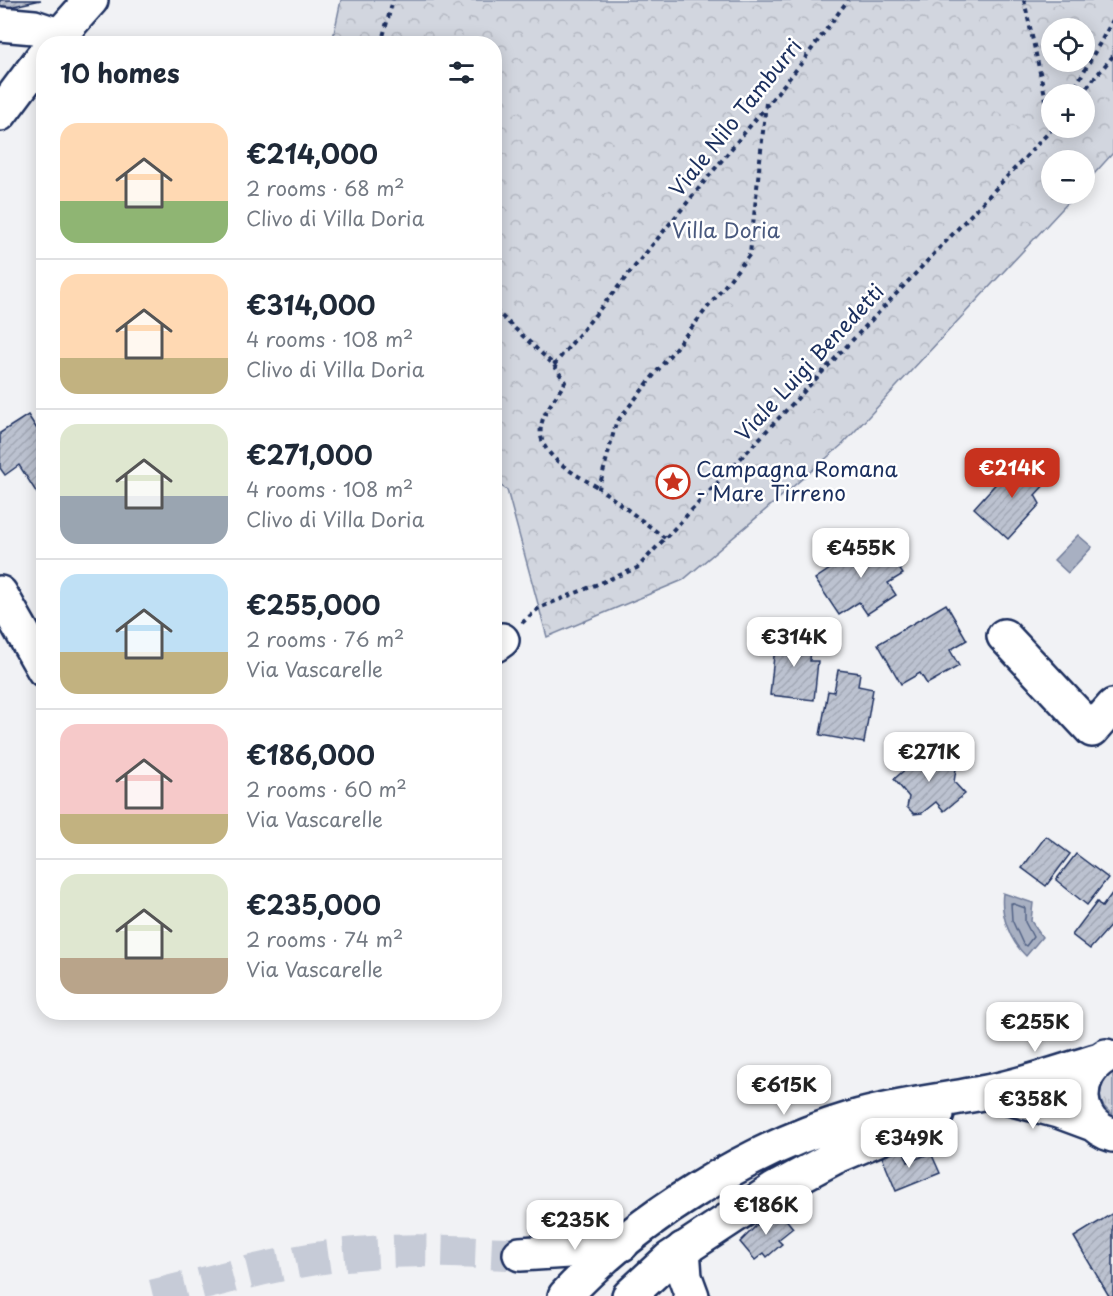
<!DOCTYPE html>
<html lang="en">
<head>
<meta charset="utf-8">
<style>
  :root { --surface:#fff; --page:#f6f6f7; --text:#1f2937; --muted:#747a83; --line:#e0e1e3; --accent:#c8321e }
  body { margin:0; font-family:"Playpen Sans",sans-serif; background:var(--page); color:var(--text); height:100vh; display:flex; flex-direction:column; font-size:22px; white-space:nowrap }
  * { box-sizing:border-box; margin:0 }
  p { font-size:20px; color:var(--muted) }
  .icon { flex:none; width:33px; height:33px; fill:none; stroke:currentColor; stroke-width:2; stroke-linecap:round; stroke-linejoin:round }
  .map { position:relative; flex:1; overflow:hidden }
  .drawer { position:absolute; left:36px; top:36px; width:466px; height:984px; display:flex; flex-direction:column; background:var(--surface); border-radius:24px; box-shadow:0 3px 15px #0003 }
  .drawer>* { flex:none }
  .tools { position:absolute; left:1041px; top:18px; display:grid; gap:12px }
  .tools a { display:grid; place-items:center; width:54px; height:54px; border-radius:50%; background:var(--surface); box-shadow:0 3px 15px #0003; font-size:30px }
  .price { position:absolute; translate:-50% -51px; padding:0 14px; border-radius:12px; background:#fff; color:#222; font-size:20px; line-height:39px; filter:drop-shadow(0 2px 3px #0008) }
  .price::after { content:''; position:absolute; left:50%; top:36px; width:18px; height:14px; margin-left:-9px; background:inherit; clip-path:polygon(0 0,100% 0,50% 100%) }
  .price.current { background:var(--accent); color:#fff }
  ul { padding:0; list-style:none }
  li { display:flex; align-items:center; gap:18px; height:150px; padding:0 24px }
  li+li { border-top:2px solid var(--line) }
  li span { display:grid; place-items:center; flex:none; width:168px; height:120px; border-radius:18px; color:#555 }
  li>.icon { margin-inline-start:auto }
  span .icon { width:72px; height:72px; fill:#fffc; stroke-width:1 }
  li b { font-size:26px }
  h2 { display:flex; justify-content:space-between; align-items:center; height:72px; padding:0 24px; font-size:26px }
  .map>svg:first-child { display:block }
  .grass { fill:url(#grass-tufts); stroke:#76829e; stroke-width:1.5 }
  .park { fill:url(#park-crowns); stroke:#76829e; stroke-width:1.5; fill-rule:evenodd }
  .water { fill:#a8b0c2; stroke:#707c9a; stroke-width:1.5 }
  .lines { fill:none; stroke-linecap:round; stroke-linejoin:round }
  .shore { stroke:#536386; stroke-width:1.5 }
  .building { fill:url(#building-hatch); stroke:#1b2f5e; stroke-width:1.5 }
  .highway-tunnel { stroke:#c6cbd7; stroke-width:33; stroke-dasharray:33 16; stroke-linecap:butt }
  .minor-casing { stroke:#1b2f5e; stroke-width:38 }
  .major-casing { stroke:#1b2f5e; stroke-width:38 }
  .highway-casing { stroke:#1b2f5e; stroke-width:38 }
  .path { stroke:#1b2f5e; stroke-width:4; stroke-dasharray:4.5 4.5; stroke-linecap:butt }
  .minor { stroke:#fff; stroke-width:33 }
  .major { stroke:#fff; stroke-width:33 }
  .highway { stroke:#fff; stroke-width:33 }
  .labels { text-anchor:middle; stroke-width:5; stroke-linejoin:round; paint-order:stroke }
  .street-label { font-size:21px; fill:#1b2f5e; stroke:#fff }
  .park-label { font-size:21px; fill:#49597e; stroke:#fff }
  .poi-label { font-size:21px; fill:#1b2f5e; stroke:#fff; text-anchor:start }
</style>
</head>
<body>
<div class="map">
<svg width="1113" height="1296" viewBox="0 0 1113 1296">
  <defs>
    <pattern id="grass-tufts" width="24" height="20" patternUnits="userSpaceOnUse" patternTransform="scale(1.5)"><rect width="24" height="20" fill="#d2d6df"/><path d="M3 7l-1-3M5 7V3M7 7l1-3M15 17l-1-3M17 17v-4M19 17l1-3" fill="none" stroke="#b4b8c2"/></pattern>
    <pattern id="park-crowns" width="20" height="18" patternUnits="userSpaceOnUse" patternTransform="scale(1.5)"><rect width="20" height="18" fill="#d2d6df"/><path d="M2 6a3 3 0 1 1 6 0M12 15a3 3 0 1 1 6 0" fill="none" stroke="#b4b8c2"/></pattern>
    <pattern id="building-hatch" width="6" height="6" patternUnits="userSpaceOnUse" patternTransform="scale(1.5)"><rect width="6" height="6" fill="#bcc2d0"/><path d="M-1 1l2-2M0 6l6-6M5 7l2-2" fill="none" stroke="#a1a7b5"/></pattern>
  </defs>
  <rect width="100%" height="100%" fill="#f1f2f5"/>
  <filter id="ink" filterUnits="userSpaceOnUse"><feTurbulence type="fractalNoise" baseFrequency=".0167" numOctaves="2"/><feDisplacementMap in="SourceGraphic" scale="12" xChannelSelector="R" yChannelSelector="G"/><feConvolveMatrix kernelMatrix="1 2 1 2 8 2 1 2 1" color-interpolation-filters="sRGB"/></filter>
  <g filter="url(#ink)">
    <path class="grass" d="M1113 1072V1114C1095 1104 1097 1083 1113 1072Z"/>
    <path class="park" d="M341 0H1113V153L1085 184 1084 160H1052V194H1076L843 444 683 580 547 637 507 490 495 482V44L332 43ZM1052 28H1084V62H1052ZM1052 94H1084V128H1052Z"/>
    <path class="water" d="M1078 535 1092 547 1068 573 1054 560Z
      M1003 893 1033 903 1031 921 1042 937 1026 956C1010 941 1000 915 1003 893Z"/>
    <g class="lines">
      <path class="shore" d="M1011 903 1025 908V922L1033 937 1026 946 1023 944 1012 920Z"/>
    </g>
    <path class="building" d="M0 0H41L0 9Z
      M28 415 44 440V495L40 498 19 465 5 475 0 468V433Z
      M1019 458 1047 482 1035 495 1040 504 1008 539 974 508Z
      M878 537 903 574 888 583 896 595 867 614 859 602 839 615 815 579Z
      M946 604 967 640 950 650 959 666 927 684 920 673 901 684 878 644Z
      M793 633 812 635 810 661H818L814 700 770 695 776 636 792 638Z
      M838 670 860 673 858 686 873 689 864 743 820 735 828 691 834 692Z
      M924 747 939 765 948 763 956 769 954 782 965 794 944 811 936 802 922 813 914 814 907 807 909 797 894 779 908 767 905 764Z
      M1046 836 1070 854 1046 886 1022 868Z
      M1076 854 1108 878 1087 905 1056 880Z
      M1113 892V923L1090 949 1072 935 1097 902 1102 907Z
      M903 1149 908 1162 931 1153 940 1173 896 1191 882 1157Z
      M779 1211 793 1228 778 1240 782 1244 767 1257 764 1253 755 1260 740 1242 762 1220 764 1223Z
      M1113 1213V1296H1109L1074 1237Z"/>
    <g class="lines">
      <path class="highway-tunnel" d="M153 1296C220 1280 282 1261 351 1254 407 1248 464 1252 520 1254"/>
      <g class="minor-casing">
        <path id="minor" d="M0 24 34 27 58 35
          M0 593 44 670
          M1004 636 1092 730 1113 706
          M495 645 502 640
          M1106 1056C1072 1075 1074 1124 1113 1135
          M990 1093 1058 1111 1093 1124
          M565 1296C637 1218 751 1148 853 1118 897 1105 942 1101 987 1092 1024 1085 1060 1072 1096 1061
          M629 1296 669 1259 775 1189 835 1157 937 1114"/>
      </g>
      <g class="major-casing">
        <path id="major" d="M52 44 91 0
          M0 114 44 55"/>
      </g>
      <g class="highway-casing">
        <path id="highway" d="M683 1249 685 1277 692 1296
          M520 1254 585 1250 622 1244"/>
      </g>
      <path class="path" d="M1024 0 1052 127
        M381 44 393 0
        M1071 94 1113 20
        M1081 94 1113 56
        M495 310 554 365 565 382C558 395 546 408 542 422 532 454 577 475 599 488
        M554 365 800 65 848 0
        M665 538 599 488 616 423 750 254 766 103
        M522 623 539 608 637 568 1053 128"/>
      <use href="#minor" class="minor"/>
      <use href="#major" class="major"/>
      <use href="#highway" class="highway"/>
    </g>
  </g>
  <defs>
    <g id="sight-ring" transform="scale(1.725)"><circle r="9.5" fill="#fff" stroke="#c8321e" stroke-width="1.5"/><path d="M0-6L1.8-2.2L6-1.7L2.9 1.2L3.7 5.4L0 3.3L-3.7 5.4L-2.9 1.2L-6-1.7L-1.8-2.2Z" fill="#c8321e"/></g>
  </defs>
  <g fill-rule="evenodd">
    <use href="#sight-ring" x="673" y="482"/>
  </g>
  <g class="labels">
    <g class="street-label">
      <text transform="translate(736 118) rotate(-51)" y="7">Viale Nilo Tamburri</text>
      <text transform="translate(810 363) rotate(-47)" y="7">Viale Luigi Benedetti</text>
    </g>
    <g class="park-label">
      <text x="726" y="238">Villa Doria</text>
    </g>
    <g class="poi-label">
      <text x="696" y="477">Campagna Romana<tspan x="696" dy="24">- Mare Tirreno</tspan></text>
    </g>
  </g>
</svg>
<div class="tools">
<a><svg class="icon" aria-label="locate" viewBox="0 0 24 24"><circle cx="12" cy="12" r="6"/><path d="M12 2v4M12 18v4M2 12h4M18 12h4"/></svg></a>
<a>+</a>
<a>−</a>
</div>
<b class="price current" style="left:1012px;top:499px">€214K</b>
<b class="price" style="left:861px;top:579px">€455K</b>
<b class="price" style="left:794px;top:668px">€314K</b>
<b class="price" style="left:929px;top:783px">€271K</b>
<b class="price" style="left:1035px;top:1053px">€255K</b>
<b class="price" style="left:784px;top:1116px">€615K</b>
<b class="price" style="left:1033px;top:1130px">€358K</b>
<b class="price" style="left:909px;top:1169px">€349K</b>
<b class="price" style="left:766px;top:1236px">€186K</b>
<b class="price" style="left:575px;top:1251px">€235K</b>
<section class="drawer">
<h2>10 homes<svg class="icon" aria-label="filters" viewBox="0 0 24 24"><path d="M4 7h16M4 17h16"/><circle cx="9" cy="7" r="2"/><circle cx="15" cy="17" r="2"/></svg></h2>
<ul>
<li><span style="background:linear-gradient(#ffd9b3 65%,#8fb573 0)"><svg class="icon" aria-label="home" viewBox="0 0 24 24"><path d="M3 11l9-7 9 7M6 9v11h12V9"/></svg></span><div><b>€214,000</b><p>2 rooms · 68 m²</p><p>Clivo di Villa Doria</p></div></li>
<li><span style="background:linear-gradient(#ffd9b3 70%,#c2b280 0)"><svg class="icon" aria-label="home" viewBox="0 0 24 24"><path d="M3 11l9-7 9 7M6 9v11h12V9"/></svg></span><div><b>€314,000</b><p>4 rooms · 108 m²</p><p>Clivo di Villa Doria</p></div></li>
<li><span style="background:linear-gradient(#dfe7d0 60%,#9aa5b1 0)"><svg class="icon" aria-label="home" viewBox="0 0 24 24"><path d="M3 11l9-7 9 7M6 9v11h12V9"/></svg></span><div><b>€271,000</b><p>4 rooms · 108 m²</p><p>Clivo di Villa Doria</p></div></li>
<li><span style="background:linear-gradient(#bfe0f5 65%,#c2b280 0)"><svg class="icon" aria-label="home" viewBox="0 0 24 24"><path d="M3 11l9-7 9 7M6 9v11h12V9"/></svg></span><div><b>€255,000</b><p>2 rooms · 76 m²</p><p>Via Vascarelle</p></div></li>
<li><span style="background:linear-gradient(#f6c9c9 75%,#c2b280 0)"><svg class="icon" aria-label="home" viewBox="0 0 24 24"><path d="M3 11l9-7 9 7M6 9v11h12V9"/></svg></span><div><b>€186,000</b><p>2 rooms · 60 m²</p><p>Via Vascarelle</p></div></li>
<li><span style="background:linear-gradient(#dfe7d0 70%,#b9a48a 0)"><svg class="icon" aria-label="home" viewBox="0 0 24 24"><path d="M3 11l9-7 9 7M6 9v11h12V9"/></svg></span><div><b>€235,000</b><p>2 rooms · 74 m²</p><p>Via Vascarelle</p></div></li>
</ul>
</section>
</div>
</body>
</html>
